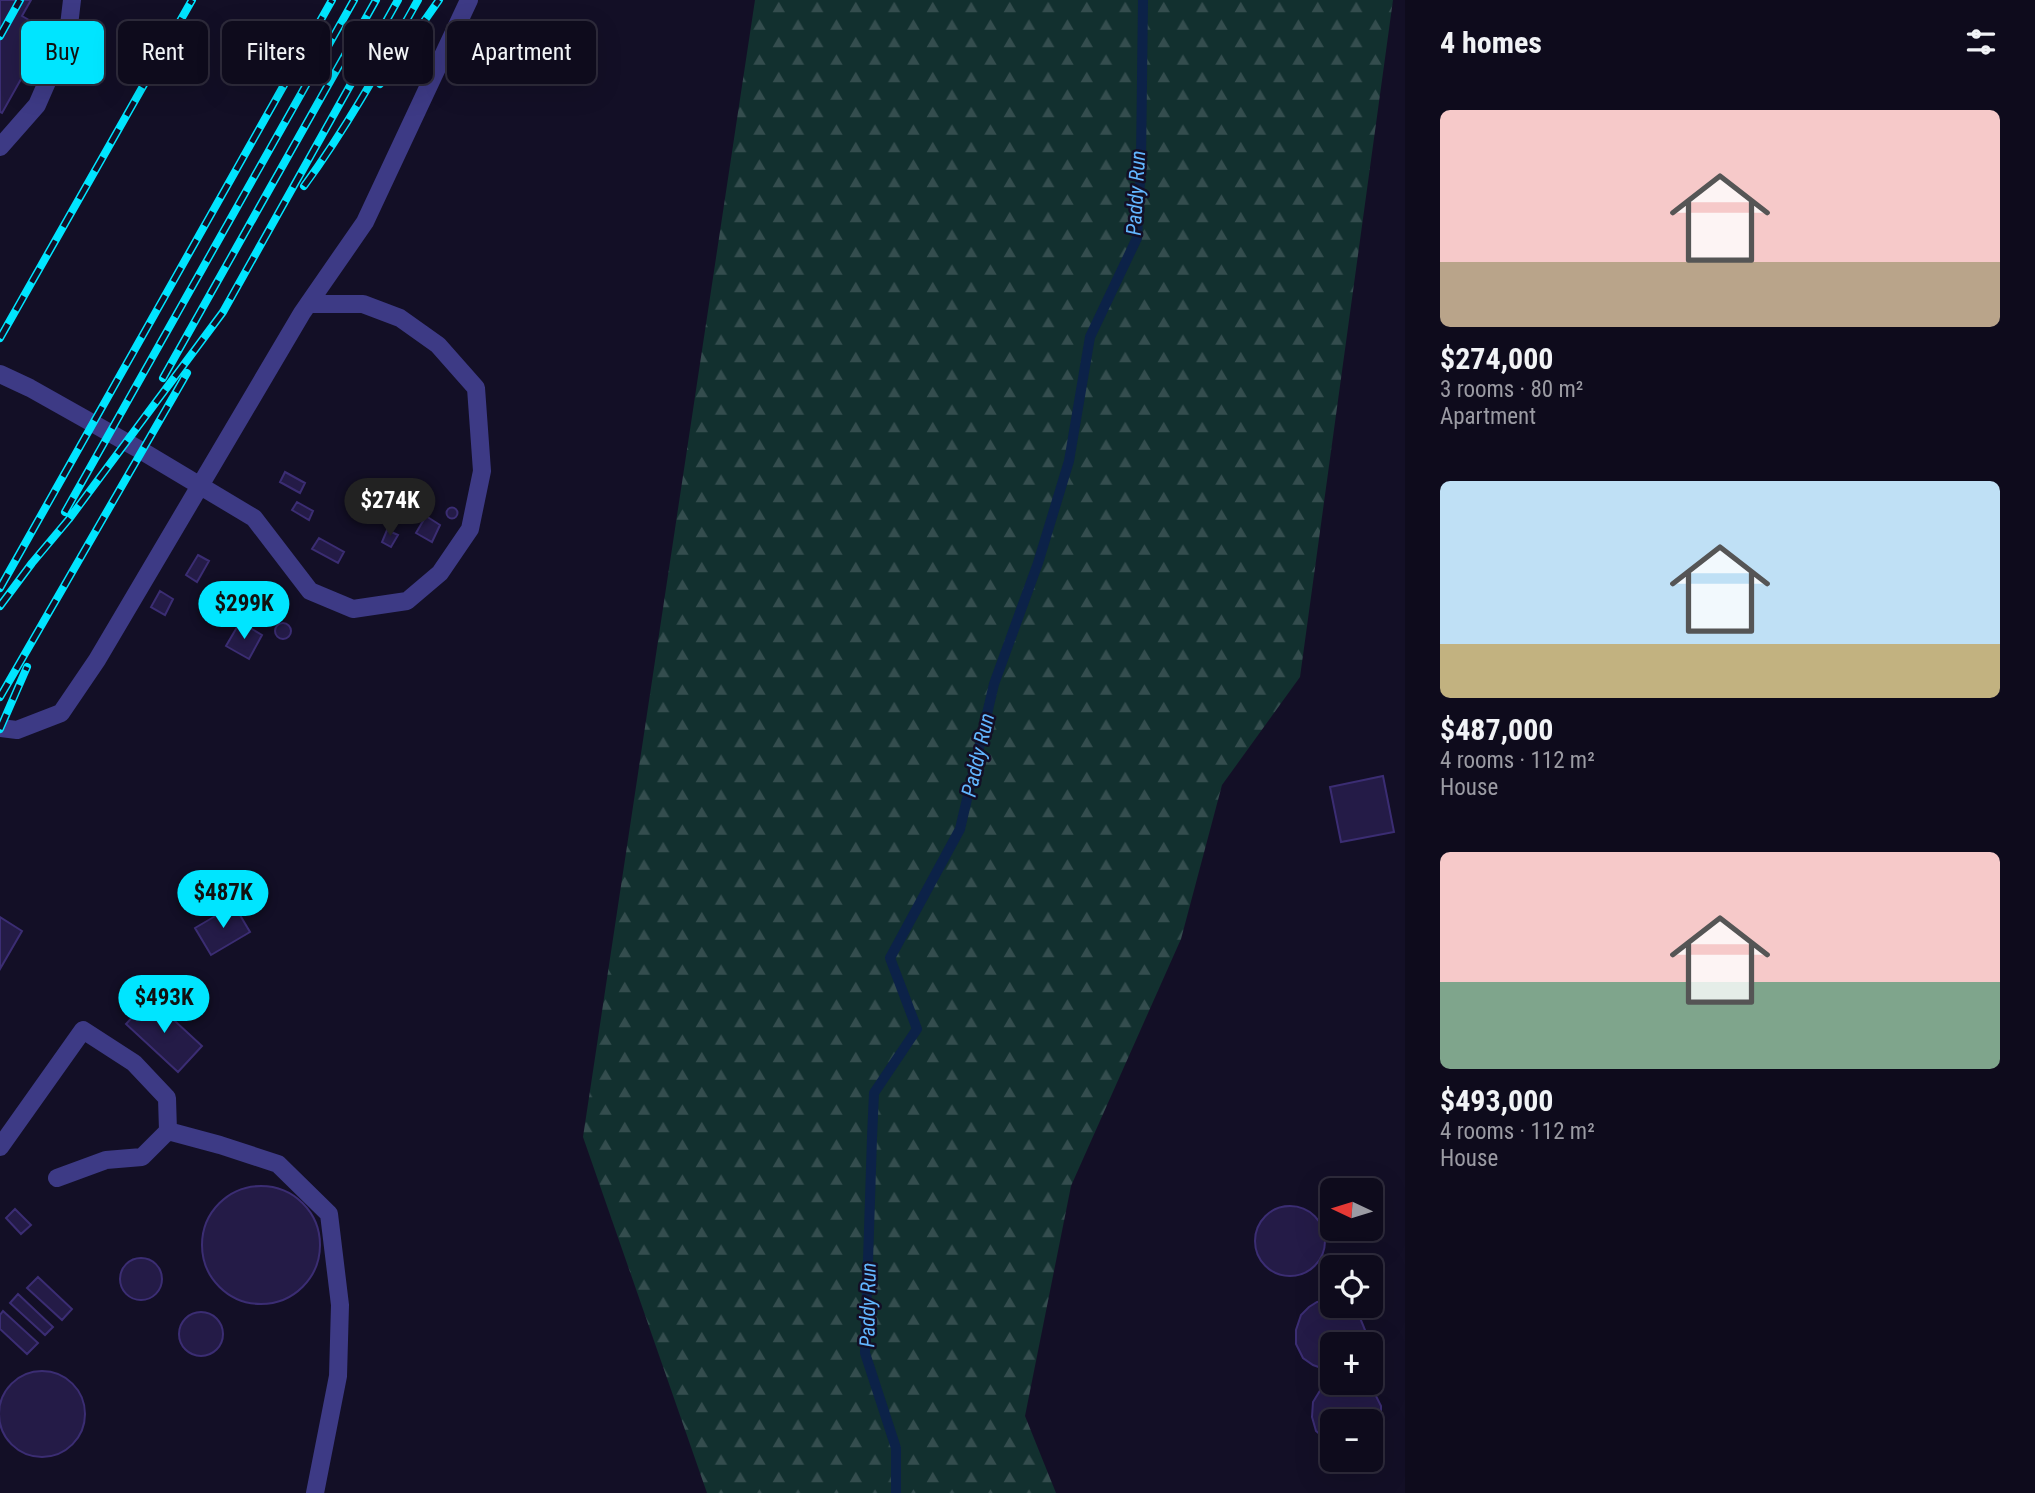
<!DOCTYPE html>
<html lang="en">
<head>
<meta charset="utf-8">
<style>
  :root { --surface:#0e0b1c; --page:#1c1929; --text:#f1f3f6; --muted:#9b9ba3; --line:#2e2b3b; --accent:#00e5ff }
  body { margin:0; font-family:"Roboto Condensed",sans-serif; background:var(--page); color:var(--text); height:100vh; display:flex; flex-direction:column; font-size:26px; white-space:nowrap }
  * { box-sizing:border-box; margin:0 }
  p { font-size:23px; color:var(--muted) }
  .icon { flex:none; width:38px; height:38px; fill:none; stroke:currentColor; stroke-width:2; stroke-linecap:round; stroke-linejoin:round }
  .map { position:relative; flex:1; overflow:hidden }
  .sheet { display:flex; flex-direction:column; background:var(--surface); width:630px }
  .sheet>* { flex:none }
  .guide { position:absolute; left:21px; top:21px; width:665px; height:63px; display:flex; gap:14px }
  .needle { width:46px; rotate:274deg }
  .buttons { position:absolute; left:1320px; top:1178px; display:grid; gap:14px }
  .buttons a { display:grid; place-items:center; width:63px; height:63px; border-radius:10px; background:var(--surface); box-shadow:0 7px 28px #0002,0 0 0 2px var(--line); font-size:35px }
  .price { position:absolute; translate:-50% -60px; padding:0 16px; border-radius:24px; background:var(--accent); color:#111; font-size:23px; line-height:46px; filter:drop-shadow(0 2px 4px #0008) }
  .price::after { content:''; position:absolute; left:50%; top:42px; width:21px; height:16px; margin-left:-10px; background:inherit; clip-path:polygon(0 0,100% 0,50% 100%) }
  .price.on { background:#222; color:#fff }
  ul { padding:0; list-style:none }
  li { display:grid; align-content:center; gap:14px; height:371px; padding:0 35px }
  li span { display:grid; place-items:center; height:217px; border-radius:10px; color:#555 }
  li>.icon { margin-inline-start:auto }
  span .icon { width:126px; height:126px; fill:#fffc; stroke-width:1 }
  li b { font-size:30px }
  h2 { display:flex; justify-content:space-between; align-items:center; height:84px; padding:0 35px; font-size:30px }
  .pill { padding:0 24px; border-radius:10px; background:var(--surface); box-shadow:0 7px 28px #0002,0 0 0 2px var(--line); font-size:24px; line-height:63px }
  .pill.on { background:var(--accent); color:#111 }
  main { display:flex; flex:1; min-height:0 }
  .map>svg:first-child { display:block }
  .forest { fill:url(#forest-firs) }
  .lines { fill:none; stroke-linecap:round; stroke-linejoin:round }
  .stream { stroke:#0c2248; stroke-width:10 }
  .building { fill:#241b47; stroke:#3b2d73; stroke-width:2 }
  .minor { stroke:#3d3a85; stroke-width:18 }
  .rail-casing { stroke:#00e5ff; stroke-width:8 }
  .rail { stroke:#130f26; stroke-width:5; stroke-dasharray:16; stroke-linecap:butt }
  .labels { text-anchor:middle; stroke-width:5; stroke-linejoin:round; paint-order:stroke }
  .water-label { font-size:21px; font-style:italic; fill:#62b6ff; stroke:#130f26 }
</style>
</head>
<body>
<main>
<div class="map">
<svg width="1405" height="1493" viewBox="0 0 1405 1493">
  <defs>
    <pattern id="forest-firs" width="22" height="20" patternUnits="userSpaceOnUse" patternTransform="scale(1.75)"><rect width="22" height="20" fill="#12302f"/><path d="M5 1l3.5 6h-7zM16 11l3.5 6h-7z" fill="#344d4e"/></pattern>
  </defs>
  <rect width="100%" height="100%" fill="#130f26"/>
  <path class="forest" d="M755 0H1393L1300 677 1222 785 1181 939 1071 1186 1025 1416 1056 1493H707L583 1137Z"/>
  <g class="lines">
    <path class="stream" d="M896 1493V1448L865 1353 872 1138 874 1093 917 1029 890 958 960 829 994 684 1038 563 1069 461 1090 337 1137 238 1141 161 1143 0"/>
  </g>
  <path class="building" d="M0 0H31L22 16 48 31 2 113 0 112Z
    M285 472 305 483 300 493 280 482Z
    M297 502 313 511 309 520 292 510Z
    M446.5 513a5.5 5.5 0 1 1 11 0a5.5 5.5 0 1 1-11 0Z
    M426 516 440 525 432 542 416 533Z
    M387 530 398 535 391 547 382 542Z
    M319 538 344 552 338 563 312 549Z
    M198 555 209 561 197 582 186 575Z
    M160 591 173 599 165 615 151 607Z
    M240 622 262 635 249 659 226 646Z
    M275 631a8 8 0 1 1 16 0a8 8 0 1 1-16 0Z
    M1383 776 1394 832 1341 842 1330 787Z
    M234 905 250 932 211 955 195 928Z
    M0 917 22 931 0 969Z
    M150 998 202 1046 178 1072 126 1024Z
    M202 1245a59 59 0 1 1 118 0a59 59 0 1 1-118 0Z
    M1255 1241a35 35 0 1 1 70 0a35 35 0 1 1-70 0Z
    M15 1209 31 1225 21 1234 6 1218Z
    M120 1279a21 21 0 1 1 42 0a21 21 0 1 1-42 0Z
    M38 1277 72 1309 62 1320 27 1288Z
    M18 1294 53 1327 45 1335 10 1303Z
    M1332 1300V1306H1349L1358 1313 1365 1330V1342L1364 1344H1332V1370L1324 1369 1313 1365 1303 1358 1296 1344V1330L1301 1315 1309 1307 1317 1302Z
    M3 1311 38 1343 27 1354 0 1329V1315Z
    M179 1334a22 22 0 1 1 44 0a22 22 0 1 1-44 0Z
    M-1 1414a43 43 0 1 1 86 0a43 43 0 1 1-86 0Z
    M1332 1382H1363L1374 1392 1381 1406V1421L1370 1439V1421H1332V1445L1316 1431 1312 1417 1313 1402 1321 1389Z"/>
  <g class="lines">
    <path class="minor" d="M0 147 37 105 68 34 72 0
      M0 374 30 388 142 451 254 518 310 591 353 609 407 601 440 573 470 529 482 471 476 388 438 345 400 318 363 304H308
      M0 728 17 730 61 713 97 660 302 313 365 222 469 0
      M168 1131 220 1145 278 1164 329 1214 340 1305 338 1376 315 1493
      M0 1147 83 1030 134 1063 167 1098 168 1131 142 1157 106 1160 57 1178"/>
    <g class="rail-casing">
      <path id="rail" d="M0 36 20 0
        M380 84 439 0
        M304 186C347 127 382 64 418 0
        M0 338 192 0
        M163 378 376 0
        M65 512 354 0
        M0 588 332 0
        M0 606 32 563 69 519 223 312 398 0
        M0 697 187 373
        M0 729 27 667"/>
    </g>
    <use href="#rail" class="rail"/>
  </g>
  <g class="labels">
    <g class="water-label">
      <text transform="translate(1136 193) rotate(-87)" y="7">Paddy Run</text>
      <text transform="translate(978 755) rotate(-77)" y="7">Paddy Run</text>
      <text transform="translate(868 1305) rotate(-89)" y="7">Paddy Run</text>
    </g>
  </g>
</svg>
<div class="buttons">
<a><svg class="needle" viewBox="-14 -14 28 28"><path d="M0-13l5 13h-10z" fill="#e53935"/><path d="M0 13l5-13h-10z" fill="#9b9ba3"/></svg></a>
<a><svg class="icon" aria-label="locate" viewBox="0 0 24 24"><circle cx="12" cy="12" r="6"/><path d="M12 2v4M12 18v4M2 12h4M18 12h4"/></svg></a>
<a>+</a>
<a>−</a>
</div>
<b class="price on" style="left:390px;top:538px">$274K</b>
<b class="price" style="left:244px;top:641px">$299K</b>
<b class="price" style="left:223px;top:930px">$487K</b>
<b class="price" style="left:164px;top:1035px">$493K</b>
<div class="guide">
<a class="pill on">Buy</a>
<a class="pill">Rent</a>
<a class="pill">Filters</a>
<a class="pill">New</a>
<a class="pill">Apartment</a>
</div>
</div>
<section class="sheet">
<h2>4 homes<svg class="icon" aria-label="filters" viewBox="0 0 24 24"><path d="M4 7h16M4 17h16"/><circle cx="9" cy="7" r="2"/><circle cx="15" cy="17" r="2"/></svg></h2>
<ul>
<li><span style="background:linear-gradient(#f6c9c9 70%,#b9a48a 0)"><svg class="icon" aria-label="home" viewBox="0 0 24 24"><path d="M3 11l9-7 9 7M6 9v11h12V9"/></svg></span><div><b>$274,000</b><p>3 rooms · 80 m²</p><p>Apartment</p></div></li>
<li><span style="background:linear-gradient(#bfe0f5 75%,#c2b280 0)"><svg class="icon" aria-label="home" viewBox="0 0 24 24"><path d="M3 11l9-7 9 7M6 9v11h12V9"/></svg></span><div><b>$487,000</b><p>4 rooms · 112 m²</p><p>House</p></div></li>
<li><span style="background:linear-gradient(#f6c9c9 60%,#7fa58c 0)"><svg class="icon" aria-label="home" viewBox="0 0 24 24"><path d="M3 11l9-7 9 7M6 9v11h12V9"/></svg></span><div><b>$493,000</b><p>4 rooms · 112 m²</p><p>House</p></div></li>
</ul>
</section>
</main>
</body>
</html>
